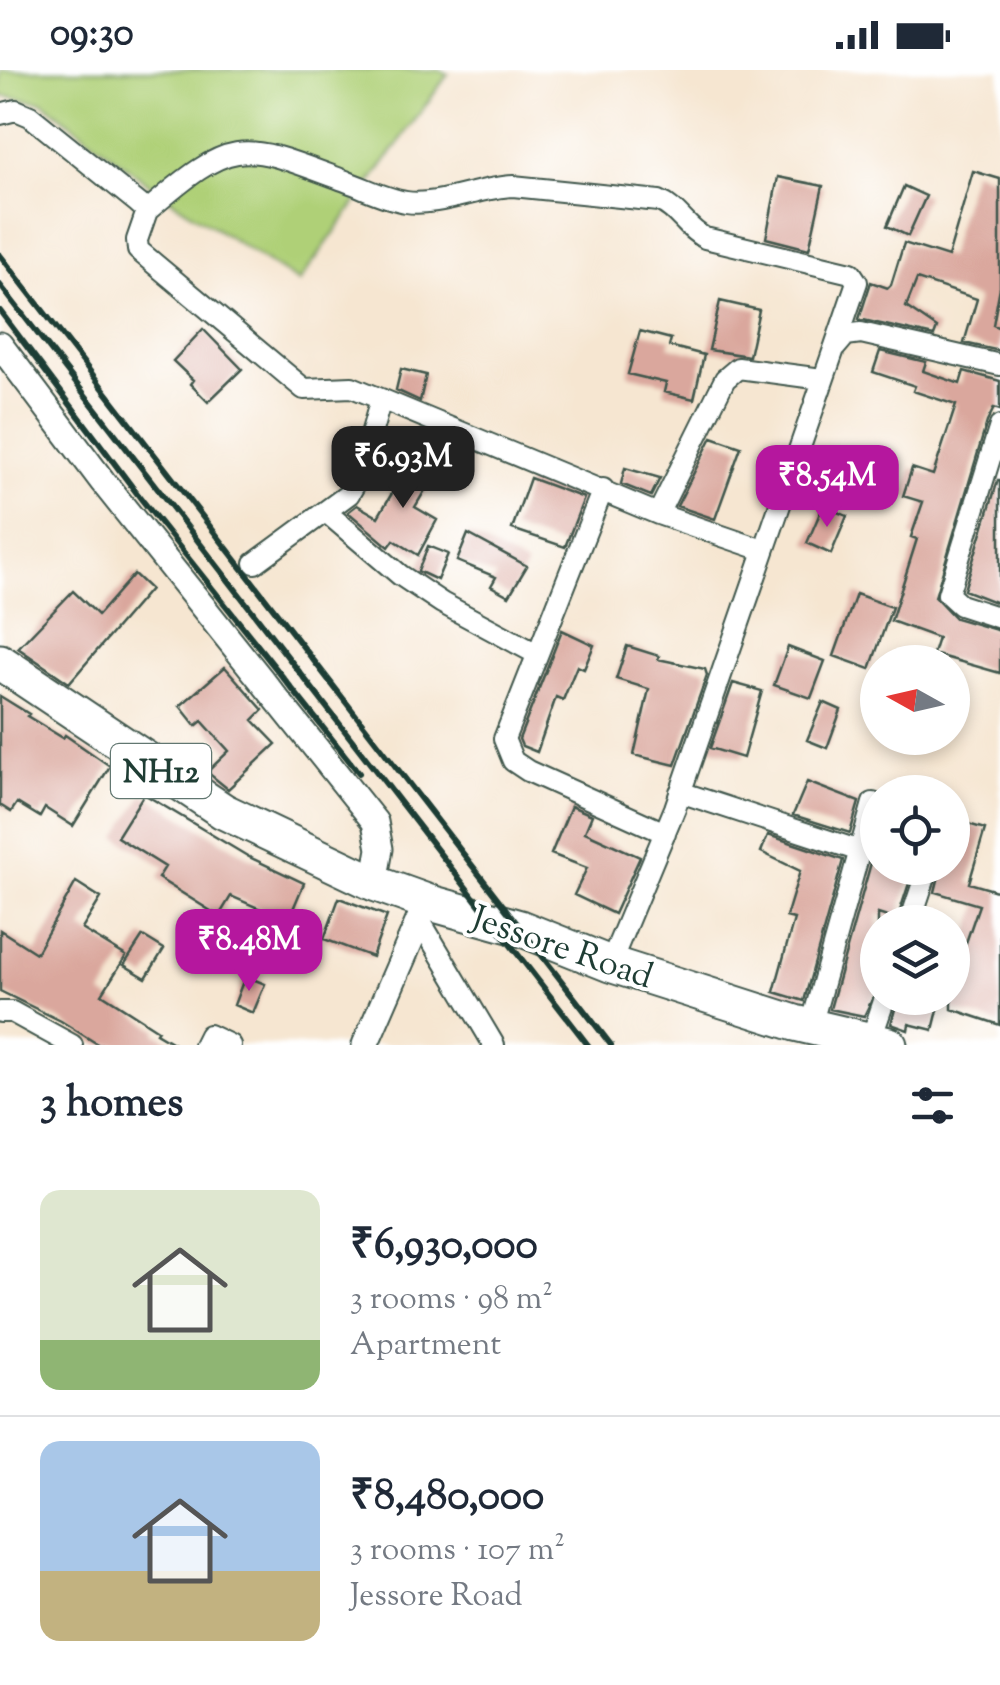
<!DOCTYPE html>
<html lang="en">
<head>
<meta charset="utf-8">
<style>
  :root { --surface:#fff; --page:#f6f6f7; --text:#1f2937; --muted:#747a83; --line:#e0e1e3; --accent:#b5179e }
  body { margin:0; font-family:"Sorts Mill Goudy",serif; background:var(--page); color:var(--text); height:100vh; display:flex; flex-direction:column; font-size:38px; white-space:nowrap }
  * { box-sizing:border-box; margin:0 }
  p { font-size:32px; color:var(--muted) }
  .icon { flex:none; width:55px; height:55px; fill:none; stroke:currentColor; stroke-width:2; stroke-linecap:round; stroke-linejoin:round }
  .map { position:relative; height:975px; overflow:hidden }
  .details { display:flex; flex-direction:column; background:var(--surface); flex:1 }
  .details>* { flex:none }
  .needle { width:65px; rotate:278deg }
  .buttons { position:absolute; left:860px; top:575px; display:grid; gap:20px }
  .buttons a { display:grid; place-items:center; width:110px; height:110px; border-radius:50%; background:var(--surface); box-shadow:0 5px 15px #0003; font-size:50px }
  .price { position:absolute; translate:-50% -85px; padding:0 22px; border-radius:20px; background:var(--accent); color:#fff; font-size:32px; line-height:65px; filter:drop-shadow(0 2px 5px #0008) }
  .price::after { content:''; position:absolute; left:50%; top:60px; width:30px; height:22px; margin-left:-15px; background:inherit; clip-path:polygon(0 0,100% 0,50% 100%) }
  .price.current { background:#222; color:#fff }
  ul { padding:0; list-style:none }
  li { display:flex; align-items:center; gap:30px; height:250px; padding:0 40px }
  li+li { border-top:2px solid var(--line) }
  li span { display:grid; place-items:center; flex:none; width:280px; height:200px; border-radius:20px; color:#555 }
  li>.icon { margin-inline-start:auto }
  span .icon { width:120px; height:120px; fill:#fffc; stroke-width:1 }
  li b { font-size:42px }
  h2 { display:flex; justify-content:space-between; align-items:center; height:120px; padding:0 40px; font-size:42px }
  .status { display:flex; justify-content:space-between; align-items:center; height:70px; padding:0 50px; background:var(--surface); direction:ltr }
  .status svg { height:28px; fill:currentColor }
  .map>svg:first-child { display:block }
  .green { fill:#afd077; stroke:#678656; stroke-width:2.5 }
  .building { fill:#daa79d }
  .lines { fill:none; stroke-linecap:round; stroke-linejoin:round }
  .minor-casing { stroke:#3f564c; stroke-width:24 }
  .tertiary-casing { stroke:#3f564c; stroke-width:29 }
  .trunk-casing { stroke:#3f564c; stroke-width:39 }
  .minor { stroke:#fff; stroke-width:20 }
  .tertiary { stroke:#fff; stroke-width:25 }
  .trunk { stroke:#fff; stroke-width:35 }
  .rail { stroke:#1f3d34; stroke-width:6 }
  .labels { text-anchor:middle; stroke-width:8; stroke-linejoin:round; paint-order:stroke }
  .shield { fill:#fff; stroke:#627771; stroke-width:2.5 }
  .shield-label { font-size:32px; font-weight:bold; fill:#1f3d34 }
  .street-label { font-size:35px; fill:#1f3d34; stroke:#fff }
</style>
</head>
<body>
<div class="status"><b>09:30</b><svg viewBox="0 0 49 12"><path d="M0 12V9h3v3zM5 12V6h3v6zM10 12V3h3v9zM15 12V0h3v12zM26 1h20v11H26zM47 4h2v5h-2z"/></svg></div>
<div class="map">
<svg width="1000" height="975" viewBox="0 0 1000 975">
  <rect width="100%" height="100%" fill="#fff"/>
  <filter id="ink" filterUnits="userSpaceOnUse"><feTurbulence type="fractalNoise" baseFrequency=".01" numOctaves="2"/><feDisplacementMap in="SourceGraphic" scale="20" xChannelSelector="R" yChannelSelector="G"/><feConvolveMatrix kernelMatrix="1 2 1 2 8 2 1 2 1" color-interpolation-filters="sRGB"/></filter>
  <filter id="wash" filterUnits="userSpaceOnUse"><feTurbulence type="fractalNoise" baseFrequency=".0048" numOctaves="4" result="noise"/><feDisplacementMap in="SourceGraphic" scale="40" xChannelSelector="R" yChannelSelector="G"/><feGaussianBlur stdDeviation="2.25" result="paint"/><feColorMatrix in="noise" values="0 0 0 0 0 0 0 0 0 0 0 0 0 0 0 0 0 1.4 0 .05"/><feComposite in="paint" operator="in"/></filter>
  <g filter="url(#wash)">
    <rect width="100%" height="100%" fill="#f6e6d1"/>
    <path class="green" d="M0 0H438L448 4 299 212 159 122 43 32 0 26Z"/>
    <g id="blocks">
      <path class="building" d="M973 101 1000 109V217L993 255 1000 258V281L964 273 977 229 917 209 906 237 937 258 934 266 859 249 871 212 888 218 891 215 904 173 948 187Z
        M778 107 823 116 809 179 766 168Z
        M904 116 926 126 908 166 887 156Z
        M720 231 759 240 749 286 709 280Z
        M203 259 242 299 208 332 190 314 193 310 173 291Z
        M640 261 671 269 669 276 704 285 694 329 664 322 666 313 628 304Z
        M880 281 926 292 923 301 960 314 964 301 1000 311V340L994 338 987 352 935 527 955 548 1000 561V603L933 584 938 568 891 551 917 469 911 467 923 432 903 426 912 398 933 405 956 335 913 321 915 316 873 302Z
        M401 299 426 305 420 331 396 320Z
        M712 367 741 377 715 449 677 436Z
        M414 386 437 400 415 437 437 450 418 485 394 470 389 477 348 442 357 435 378 447Z
        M625 398 660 408 651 426 621 414Z
        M530 408 584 428 565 477 512 459Z
        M998 410H1000V534L964 520Z
        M823 436 847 446 831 484 807 473Z
        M468 464 527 496 509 526 491 516 496 507 457 491Z
        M428 476 448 484 437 510 418 501Z
        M134 504 150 519 69 613 18 578 73 521 98 545Z
        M856 524 892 537 870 599 834 586Z
        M562 560 594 575 584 599 577 596 563 630 556 627 537 682 522 676 519 669Z
        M627 576 659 586 658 589 705 599 707 605 675 695 634 685 649 619 616 609Z
        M788 577 825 591 811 628 774 615Z
        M225 597 263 640 253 650 276 674 228 719 207 702 229 681 202 651 196 656 180 636Z
        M733 613 762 621 743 688 710 678Z
        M0 626 29 644 27 646 63 668 65 665 110 696 73 756 45 738 40 747 17 733 11 742 0 735Z
        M823 632 841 640 827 678 807 670Z
        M807 712 859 732 850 763 793 745Z
        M144 724 249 787 304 813 288 851 231 826 219 846 158 808 165 797 117 767Z
        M571 736 592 745 585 762 640 787 614 844 574 825 587 798 551 784Z
        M952 749 985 759 969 813 1000 822V955L952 939V913L979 835 935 822 941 798H952Z
        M768 765 843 790 804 931 774 922 794 849 786 847 800 801 761 782Z
        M878 768V798H914L897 850 878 844V917L864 946 830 939Z
        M76 812 101 828 82 859 126 886 102 924 158 960 156 963 176 975H99L61 951 0 921V860L36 883Z
        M339 828 387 846 372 887 324 869Z
        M143 866 164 879 146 908 124 895Z
        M245 906 265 914 253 943 234 935Z
        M898 928H941L933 960 909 954 908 960 891 954Z"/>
    </g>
  </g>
  <g filter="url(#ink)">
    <use href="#blocks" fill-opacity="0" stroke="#3f564c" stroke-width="2.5"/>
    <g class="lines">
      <g class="minor-casing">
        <path id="minor" d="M0 44 16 40 30 46 138 133 147 141 137 170 138 180 304 319 352 317 658 444 763 480
          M147 141C236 64 241 72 348 112 367 119 386 129 406 132 438 137 480 117 513 116L659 131C679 139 686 159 705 168L851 203 857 212 834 279
          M1000 356 948 524 960 535 1000 548
          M603 419 504 669 513 691 528 701 665 763
          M326 442 400 505 442 533 537 584
          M658 444 725 309 738 298 822 309
          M255 493 349 424 359 407 381 329
          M680 722 860 781
          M419 849 494 975
          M910 852 928 798
          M610 894 675 738 834 279 846 265 861 263 1000 295
          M0 942H12L72 975
          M811 956 873 733
          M204 975 209 965 230 975
          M869 975 885 928"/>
      </g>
      <g class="tertiary-casing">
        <path id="tertiary" d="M0 275 103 412 375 752 380 779 374 813
          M365 975 427 832"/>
      </g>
      <g class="trunk-casing">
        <path id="trunk" d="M0 592 223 741 374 813 427 832 520 858 610 894 698 922 795 953 889 975"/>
      </g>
      <use href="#minor" class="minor"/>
      <use href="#tertiary" class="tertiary"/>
      <use href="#trunk" class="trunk"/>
      <path class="rail" d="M0 185 611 975
        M0 215 588 975
        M0 241 142 430 359 703"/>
    </g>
  </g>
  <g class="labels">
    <rect class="shield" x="111" y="674" width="100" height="54" rx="8"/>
    <g class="shield-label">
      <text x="161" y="712">NH12</text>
    </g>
    <g class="street-label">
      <text transform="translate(563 876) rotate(19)" y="12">Jessore Road</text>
    </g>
  </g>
</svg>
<div class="buttons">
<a><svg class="needle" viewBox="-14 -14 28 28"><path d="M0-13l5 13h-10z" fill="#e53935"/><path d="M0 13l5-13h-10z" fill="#747a83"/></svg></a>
<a><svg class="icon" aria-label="locate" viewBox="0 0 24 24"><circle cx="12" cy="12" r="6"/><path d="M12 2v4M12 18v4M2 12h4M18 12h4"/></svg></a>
<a><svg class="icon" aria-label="layers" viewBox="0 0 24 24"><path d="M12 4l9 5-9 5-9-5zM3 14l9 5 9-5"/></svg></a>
</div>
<b class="price current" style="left:403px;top:441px">₹6.93M</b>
<b class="price" style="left:827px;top:460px">₹8.54M</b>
<b class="price" style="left:249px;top:924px">₹8.48M</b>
</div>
<section class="details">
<h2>3 homes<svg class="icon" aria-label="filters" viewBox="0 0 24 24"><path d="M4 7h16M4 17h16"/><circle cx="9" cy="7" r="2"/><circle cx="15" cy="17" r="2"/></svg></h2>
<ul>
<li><span style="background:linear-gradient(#dfe7d0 75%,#8fb573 0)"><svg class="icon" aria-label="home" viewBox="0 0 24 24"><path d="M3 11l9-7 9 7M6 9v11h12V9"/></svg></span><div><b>₹6,930,000</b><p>3 rooms · 98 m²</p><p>Apartment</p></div></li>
<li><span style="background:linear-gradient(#a9c7e8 65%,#c2b280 0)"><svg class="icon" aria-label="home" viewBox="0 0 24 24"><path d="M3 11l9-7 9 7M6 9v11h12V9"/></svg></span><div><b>₹8,480,000</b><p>3 rooms · 107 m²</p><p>Jessore Road</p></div></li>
</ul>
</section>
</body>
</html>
